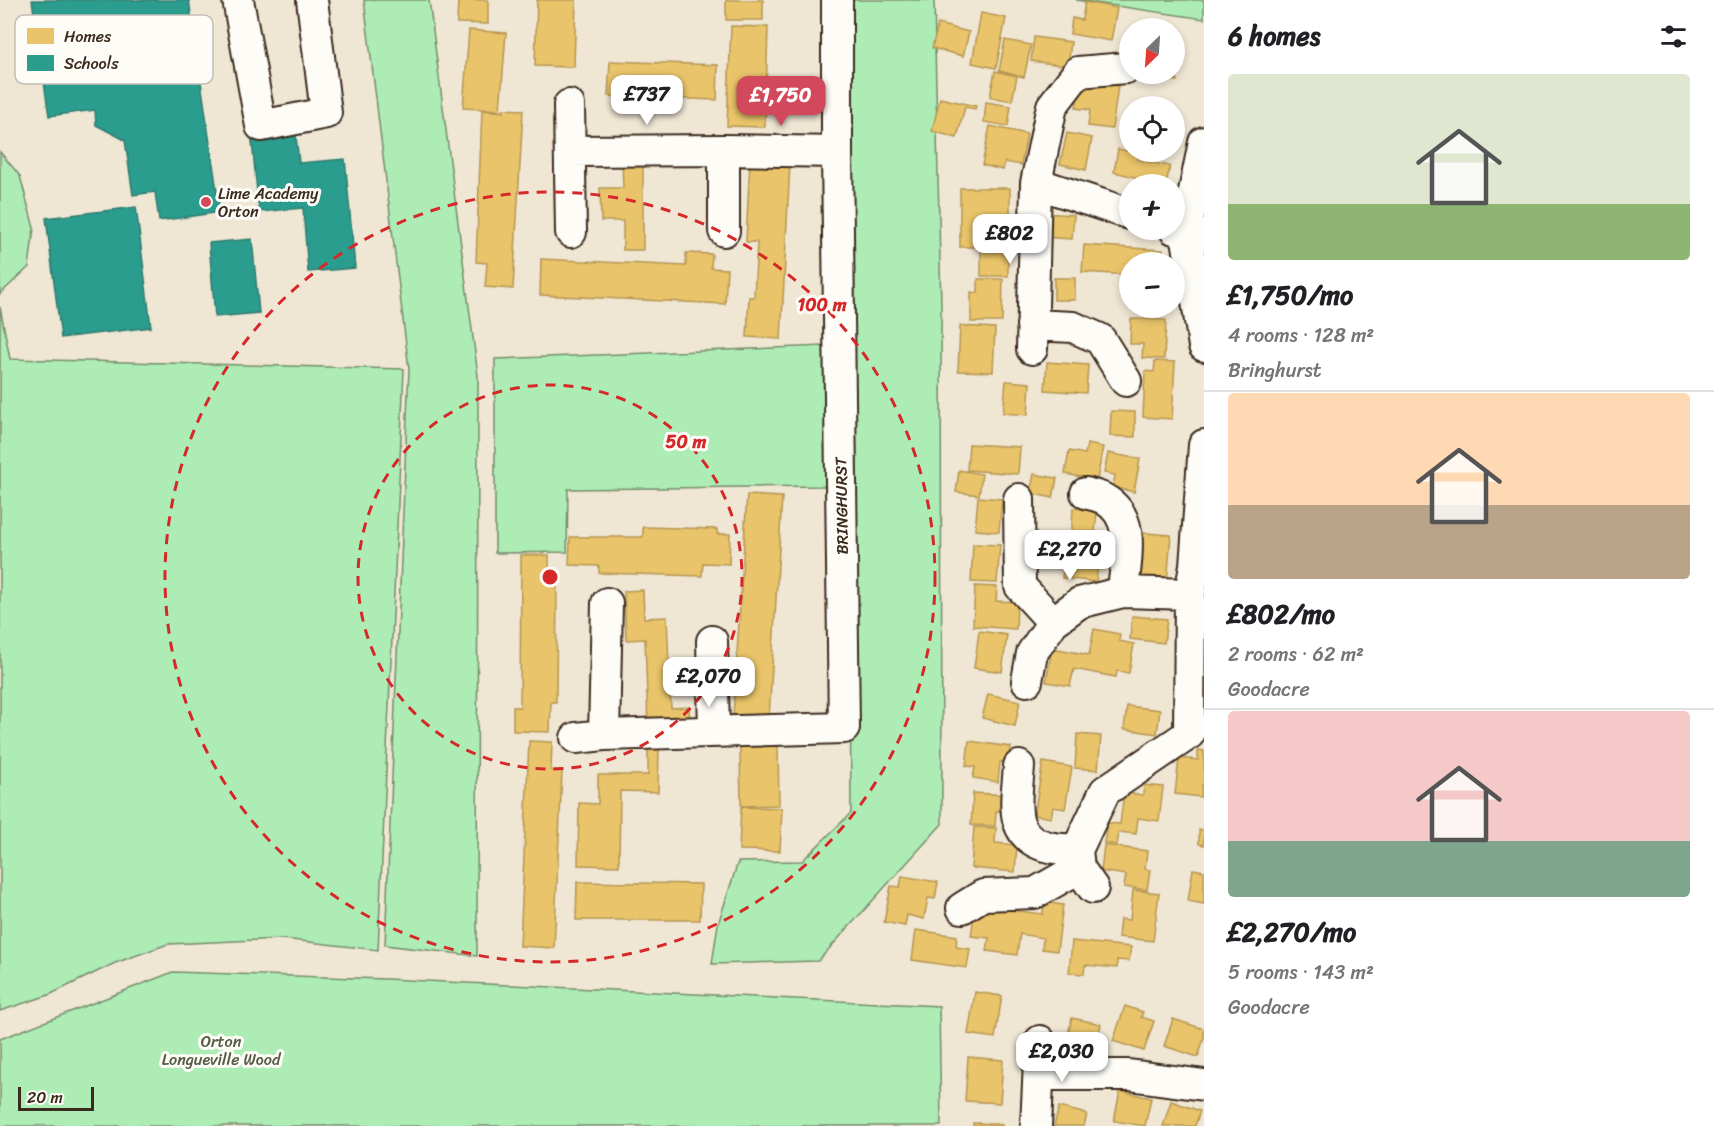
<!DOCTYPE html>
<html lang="en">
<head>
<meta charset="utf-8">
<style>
  :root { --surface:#fff; --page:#f6f6f6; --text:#202124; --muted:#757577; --line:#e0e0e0; --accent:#d1495b }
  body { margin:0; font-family:Sriracha,sans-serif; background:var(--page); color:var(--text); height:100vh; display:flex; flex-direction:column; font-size:22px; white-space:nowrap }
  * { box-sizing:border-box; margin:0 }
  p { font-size:20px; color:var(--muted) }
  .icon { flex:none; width:33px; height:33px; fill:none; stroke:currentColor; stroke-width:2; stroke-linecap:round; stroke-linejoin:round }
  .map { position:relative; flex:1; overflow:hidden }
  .details { display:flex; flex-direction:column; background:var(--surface); width:510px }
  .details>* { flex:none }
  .needle { width:39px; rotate:205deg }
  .fabs { position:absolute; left:1119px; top:18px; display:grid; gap:12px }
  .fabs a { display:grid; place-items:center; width:66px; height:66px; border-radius:50%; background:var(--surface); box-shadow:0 3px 9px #0003; font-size:30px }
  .scale { position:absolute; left:18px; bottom:15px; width:76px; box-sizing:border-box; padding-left:6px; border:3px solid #3b2a1e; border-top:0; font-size:16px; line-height:21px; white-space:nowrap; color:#3b2a1e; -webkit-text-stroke:4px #fdfcf7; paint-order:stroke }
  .price { position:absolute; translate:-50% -51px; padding:0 14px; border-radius:12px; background:#fff; color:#222; font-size:20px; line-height:39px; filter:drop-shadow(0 2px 3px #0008) }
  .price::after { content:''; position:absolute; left:50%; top:36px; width:18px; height:14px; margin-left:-9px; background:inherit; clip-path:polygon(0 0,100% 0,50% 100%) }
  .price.selected { background:var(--accent); color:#fff }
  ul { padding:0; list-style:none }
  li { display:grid; align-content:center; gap:12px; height:318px; padding:0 24px }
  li+li { border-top:2px solid var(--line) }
  li span { display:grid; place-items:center; height:186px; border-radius:6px; color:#555 }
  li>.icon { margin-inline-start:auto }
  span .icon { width:108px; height:108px; fill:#fffc; stroke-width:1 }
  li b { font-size:26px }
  h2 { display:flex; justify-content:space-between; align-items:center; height:72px; padding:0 24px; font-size:26px }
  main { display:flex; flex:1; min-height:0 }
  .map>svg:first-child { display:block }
  .green { fill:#adedb5; stroke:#748c6a; stroke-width:1.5 }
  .homes { fill:#e9c46a; stroke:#b59653; stroke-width:1.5 }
  .schools { fill:#2a9d8f; stroke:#2f7a6d; stroke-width:1.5 }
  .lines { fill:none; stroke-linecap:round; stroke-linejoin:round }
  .minor-casing { stroke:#3b2a1e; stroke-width:34 }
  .minor { stroke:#fdfcf7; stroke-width:30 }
  .ring { fill:none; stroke:#d62828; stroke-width:3; stroke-dasharray:10 8 }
  .poi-dot { fill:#d1495b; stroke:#fdfcf7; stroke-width:2 }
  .labels { text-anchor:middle; stroke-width:6; stroke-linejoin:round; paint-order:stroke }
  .poi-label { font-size:16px; fill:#3b2a1e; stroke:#fdfcf7; text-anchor:start }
  .street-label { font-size:16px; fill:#3b2a1e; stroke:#fdfcf7 }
  .park-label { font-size:16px; fill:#585b44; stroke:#fdfcf7 }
  .key { fill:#fdfcf7; stroke:#c3bdb6; stroke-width:1.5 }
  .key-label { font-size:16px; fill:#3b2a1e }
  .centre { fill:#d62828; stroke:#fdfcf7; stroke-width:3 }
  .ring-label { font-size:18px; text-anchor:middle; font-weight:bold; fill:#d62828; stroke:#fdfcf7; stroke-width:6; stroke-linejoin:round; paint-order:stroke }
</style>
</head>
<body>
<main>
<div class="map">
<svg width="1204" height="1126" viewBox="0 0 1204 1126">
  <rect width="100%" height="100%" fill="#efe6d4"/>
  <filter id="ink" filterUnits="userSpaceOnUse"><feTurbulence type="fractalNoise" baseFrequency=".0167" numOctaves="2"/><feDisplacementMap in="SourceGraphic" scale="12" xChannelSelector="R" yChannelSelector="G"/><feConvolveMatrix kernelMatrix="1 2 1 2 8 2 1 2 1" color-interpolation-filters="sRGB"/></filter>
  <g filter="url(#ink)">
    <path class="green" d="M364 0H429L478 376 477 956 385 945 409 369Z
      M849 0H934L941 307 942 824 818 961 712 964 718 924 738 862 802 861 851 813 848 313Z
      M1076 0H1204V19Z
      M0 152 20 176 34 228 29 267 0 294Z
      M0 307 10 359 404 369 378 950 283 939 168 944 115 963 49 995 0 1011Z
      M825 346V486L568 489 567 552 495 553V359Z
      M173 972 386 979 939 1006 941 1126H0V1039Z"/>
    <path class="homes" d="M458 0H488V24L457 23Z
      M537 0H576L574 67 535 66Z
      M726 0H763V20H726Z
      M1085 2 1117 8 1111 41 1070 34 1072 18 1082 20Z
      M981 13 1006 18 996 68 972 63Z
      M938 24 969 32 963 56 932 48Z
      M731 26 768 27 765 127 727 126Z
      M469 30 506 33 500 110 463 108Z
      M1034 37 1071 42 1068 66 1031 61Z
      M1005 40 1031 45 1024 77 999 71Z
      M1174 48 1181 49 1177 81 1150 77 1151 74H1174Z
      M610 61 718 65 717 100 608 96Z
      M995 71 1017 76 1012 101 990 97Z
      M1080 81 1118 86 1112 129 1088 126 1090 110 1076 108Z
      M940 98 976 106 975 109 965 107 957 138 932 131Z
      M986 102 1011 106 1008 126 984 122Z
      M503 109 523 110 513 289 485 287 487 263 476 262 482 110 504 112Z
      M990 126 1027 134 1021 165 1005 162 1003 170 982 165Z
      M1067 133 1092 138 1086 170 1060 164Z
      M1118 149 1139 154 1138 160 1170 166 1166 184H1134L1135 177 1114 172Z
      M622 160H643V250H623V221H601L600 188H623Z
      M750 160 790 163 781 339 747 337 749 297H754L757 242H746Z
      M960 188H1010V216H1001V232H976V247H960Z
      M1042 213 1074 215 1072 239 1040 237Z
      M981 244H1008V276H981Z
      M1084 245 1163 250 1162 262H1130V275L1082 272Z
      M686 253 712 254 711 268 727 269 725 304 540 295 541 259 686 266Z
      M1054 278H1075V300H1054Z
      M978 279H1003L1002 322H971V292L978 293Z
      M1131 319 1166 320 1164 359 1142 358 1143 344H1130Z
      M960 326 995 328 993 372 958 371Z
      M1155 361 1175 362 1172 419 1143 417 1145 371 1154 372Z
      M1047 362 1088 365 1086 393 1045 390Z
      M1006 381 1030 383 1028 415 1003 413Z
      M1111 411 1135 412V437L1110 436Z
      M969 444 1020 447 1018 474 967 470Z
      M1087 444 1103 447 1097 480 1065 474 1069 451 1085 454Z
      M1108 453 1140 459 1134 492 1113 487 1115 475 1104 473Z
      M959 470 982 474 979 495 956 492Z
      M1034 474 1057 478 1053 498 1030 493Z
      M747 495 782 497 769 718 733 716Z
      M978 497 1002 499 999 532 975 530Z
      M1073 508 1097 510 1094 545 1071 543Z
      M643 527 717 529V534H730L729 564 703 563 702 576 599 573V566L569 565 570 537H643Z
      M1133 532 1171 535 1167 584 1140 581 1143 558 1130 557Z
      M973 544 1000 545 997 583 971 582Z
      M1065 553 1099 558 1096 582 1062 578Z
      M521 555H549V582L557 583 556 702H551L550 732 513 731V707H520Z
      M975 586 997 587 996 601 1017 602 1016 629 973 626Z
      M643 590 644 618 667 617 669 666H691L692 684 670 685 671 708 689 707 690 724 648 726 645 639 626 640 624 591Z
      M1132 616 1167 619 1164 643 1130 639Z
      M1094 629 1120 634 1119 641 1134 644 1129 673 1117 671 1116 677 1074 669 1070 686 1046 682 1052 648 1089 655Z
      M979 631 1007 635 1002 672 974 668Z
      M988 694 1020 701 1015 726 982 718Z
      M1127 706 1160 710 1157 734 1124 729Z
      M1077 734 1101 736 1098 770 1075 768Z
      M529 741 552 742 551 770 562 771 554 948 520 946Z
      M969 741 1011 747 1009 763 1000 762 998 782 973 778 975 767 966 766Z
      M778 746 779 805 741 806 740 747Z
      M648 749H659L658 792 620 791 619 866 578 865 579 803 598 804V775H648Z
      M1198 750 1204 751V785H1202L1201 797 1175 794 1179 758 1198 760Z
      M1043 762 1072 767 1065 809 1053 807 1051 818 1034 815Z
      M1144 785 1163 787 1159 821 1138 818 1136 834 1119 832 1117 845 1104 843 1107 823 1120 824 1124 793 1143 795Z
      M973 793 1008 795 1006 812 996 811 995 826 971 825Z
      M741 807 782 808 780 851 739 850Z
      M974 827 996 828 995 843 1017 845 1015 872 971 868Z
      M1199 830H1204V845L1199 844Z
      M1104 845 1147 851 1145 869 1150 870 1147 890 1124 887 1126 875 1101 871Z
      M1193 869 1204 871V904L1188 901Z
      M902 876 938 882 935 899 928 898 924 919 907 915 905 926 884 922 891 886 900 887Z
      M577 882 701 884 700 920H576Z
      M1133 890 1159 893 1153 941 1118 937 1120 919 1130 920Z
      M976 901 1009 906 1008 910 1043 914 1044 902 1063 905 1057 951 1042 949 1043 938 1020 934 1017 955 987 951 989 938 971 936Z
      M916 930 957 936 956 947 970 949 967 968 912 960Z
      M1072 941 1131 947 1129 961 1117 960V968L1085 965 1084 974 1069 973Z
      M975 992 1002 996 995 1038 968 1034Z
      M1125 1006 1143 1012 1141 1017 1154 1021 1144 1051 1113 1041Z
      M1072 1018 1101 1024 1095 1053 1065 1047Z
      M1173 1019 1204 1029V1038L1198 1057 1164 1046Z
      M968 1057 1003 1060 1000 1103 965 1101Z
      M1120 1091 1151 1098 1145 1126 1114 1121Z
      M1171 1101 1200 1111 1195 1126H1163Z
      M1059 1107 1087 1114 1084 1126H1054Z
      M973 1123 1002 1124V1126H973Z"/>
    <path class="schools" d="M32 0H189L220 212 159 221 155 192 133 195 125 140 96 125 95 110 49 116Z
      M295 127 299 163 345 159 355 268 308 272 303 208 259 212 251 131Z
      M136 207 151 327 61 338 46 218Z
      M252 239 259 313 215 317 209 243Z"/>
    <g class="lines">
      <g class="minor-casing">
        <path id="minor" d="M238 0 261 126 326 113 312 0
          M1126 68 1078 72 1052 106 1036 183 1130 214
          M569 105 571 232
          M570 151 724 150 837 152
          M1174 229 1186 232 1204 142
          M724 231V150
          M1204 235 1186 232 1204 346
          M1032 325 1073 327 1100 339 1126 381
          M1032 349 1036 183
          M1086 493C1092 495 1099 496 1104 499 1138 518 1125 561 1123 592
          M1019 499 1020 586 1053 622
          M712 641 714 732
          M1027 681 1032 653 1053 622 1079 603 1123 592 1190 594
          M604 735 607 603
          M576 738 604 735 844 728 837 152V0
          M1019 766C1017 799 1006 837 1049 847 1058 849 1068 849 1077 850
          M1093 888 1079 868 1077 850 1105 791 1189 734 1190 594 1195 566 1204 445
          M962 908 983 895 1035 893 1079 868
          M1039 1075H1129L1204 1085
          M1036 1126 1040 1041"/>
      </g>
      <use href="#minor" class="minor"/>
    </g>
  </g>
  <g class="ring">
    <circle cx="550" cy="577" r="192"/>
    <circle cx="550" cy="577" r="385"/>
  </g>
  <circle class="poi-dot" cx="206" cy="202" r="6"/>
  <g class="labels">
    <g class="poi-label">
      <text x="218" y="199">Lime Academy<tspan x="218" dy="18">Orton</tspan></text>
    </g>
    <g class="street-label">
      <text transform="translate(841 506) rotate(-91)" y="6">BRINGHURST</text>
    </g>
    <g class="park-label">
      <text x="221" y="1047">Orton<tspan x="221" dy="18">Longueville Wood</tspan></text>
    </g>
  </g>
  <rect x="15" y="15" width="198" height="69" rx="9" class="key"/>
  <rect x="27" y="28" width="27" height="16" fill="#e9c46a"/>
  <rect x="27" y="55" width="27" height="16" fill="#2a9d8f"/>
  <g class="key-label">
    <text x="64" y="42">Homes</text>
    <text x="64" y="69">Schools</text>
  </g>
  <circle cx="550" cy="577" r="9" class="centre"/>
  <g class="ring-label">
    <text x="822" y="311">100 m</text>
    <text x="686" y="448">50 m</text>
  </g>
</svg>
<div class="fabs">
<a><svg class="needle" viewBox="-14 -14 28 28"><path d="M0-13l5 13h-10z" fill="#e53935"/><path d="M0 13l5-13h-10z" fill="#757577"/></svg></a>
<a><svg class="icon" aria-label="locate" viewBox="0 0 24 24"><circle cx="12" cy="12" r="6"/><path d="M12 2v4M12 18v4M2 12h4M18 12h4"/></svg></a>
<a>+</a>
<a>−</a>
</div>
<div class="scale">20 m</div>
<b class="price" style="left:647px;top:126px">£737</b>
<b class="price selected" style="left:781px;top:127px">£1,750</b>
<b class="price" style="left:1010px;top:265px">£802</b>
<b class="price" style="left:1070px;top:581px">£2,270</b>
<b class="price" style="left:709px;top:708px">£2,070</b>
<b class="price" style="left:1062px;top:1083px">£2,030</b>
</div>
<section class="details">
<h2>6 homes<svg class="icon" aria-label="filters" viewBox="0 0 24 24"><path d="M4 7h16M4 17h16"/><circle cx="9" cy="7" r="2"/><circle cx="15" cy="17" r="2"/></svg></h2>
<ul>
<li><span style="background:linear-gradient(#dfe7d0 70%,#8fb573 0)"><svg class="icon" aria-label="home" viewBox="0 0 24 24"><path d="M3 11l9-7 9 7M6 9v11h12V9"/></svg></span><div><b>£1,750/mo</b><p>4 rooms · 128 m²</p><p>Bringhurst</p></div></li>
<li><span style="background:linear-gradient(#ffd9b3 60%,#b9a48a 0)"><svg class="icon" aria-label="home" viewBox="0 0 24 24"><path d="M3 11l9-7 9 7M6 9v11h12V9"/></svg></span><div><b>£802/mo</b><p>2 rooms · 62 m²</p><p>Goodacre</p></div></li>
<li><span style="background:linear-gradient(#f6c9c9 70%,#7fa58c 0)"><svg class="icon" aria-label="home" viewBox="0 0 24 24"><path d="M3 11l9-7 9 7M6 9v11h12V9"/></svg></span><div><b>£2,270/mo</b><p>5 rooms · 143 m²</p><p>Goodacre</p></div></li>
</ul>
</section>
</main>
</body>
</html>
